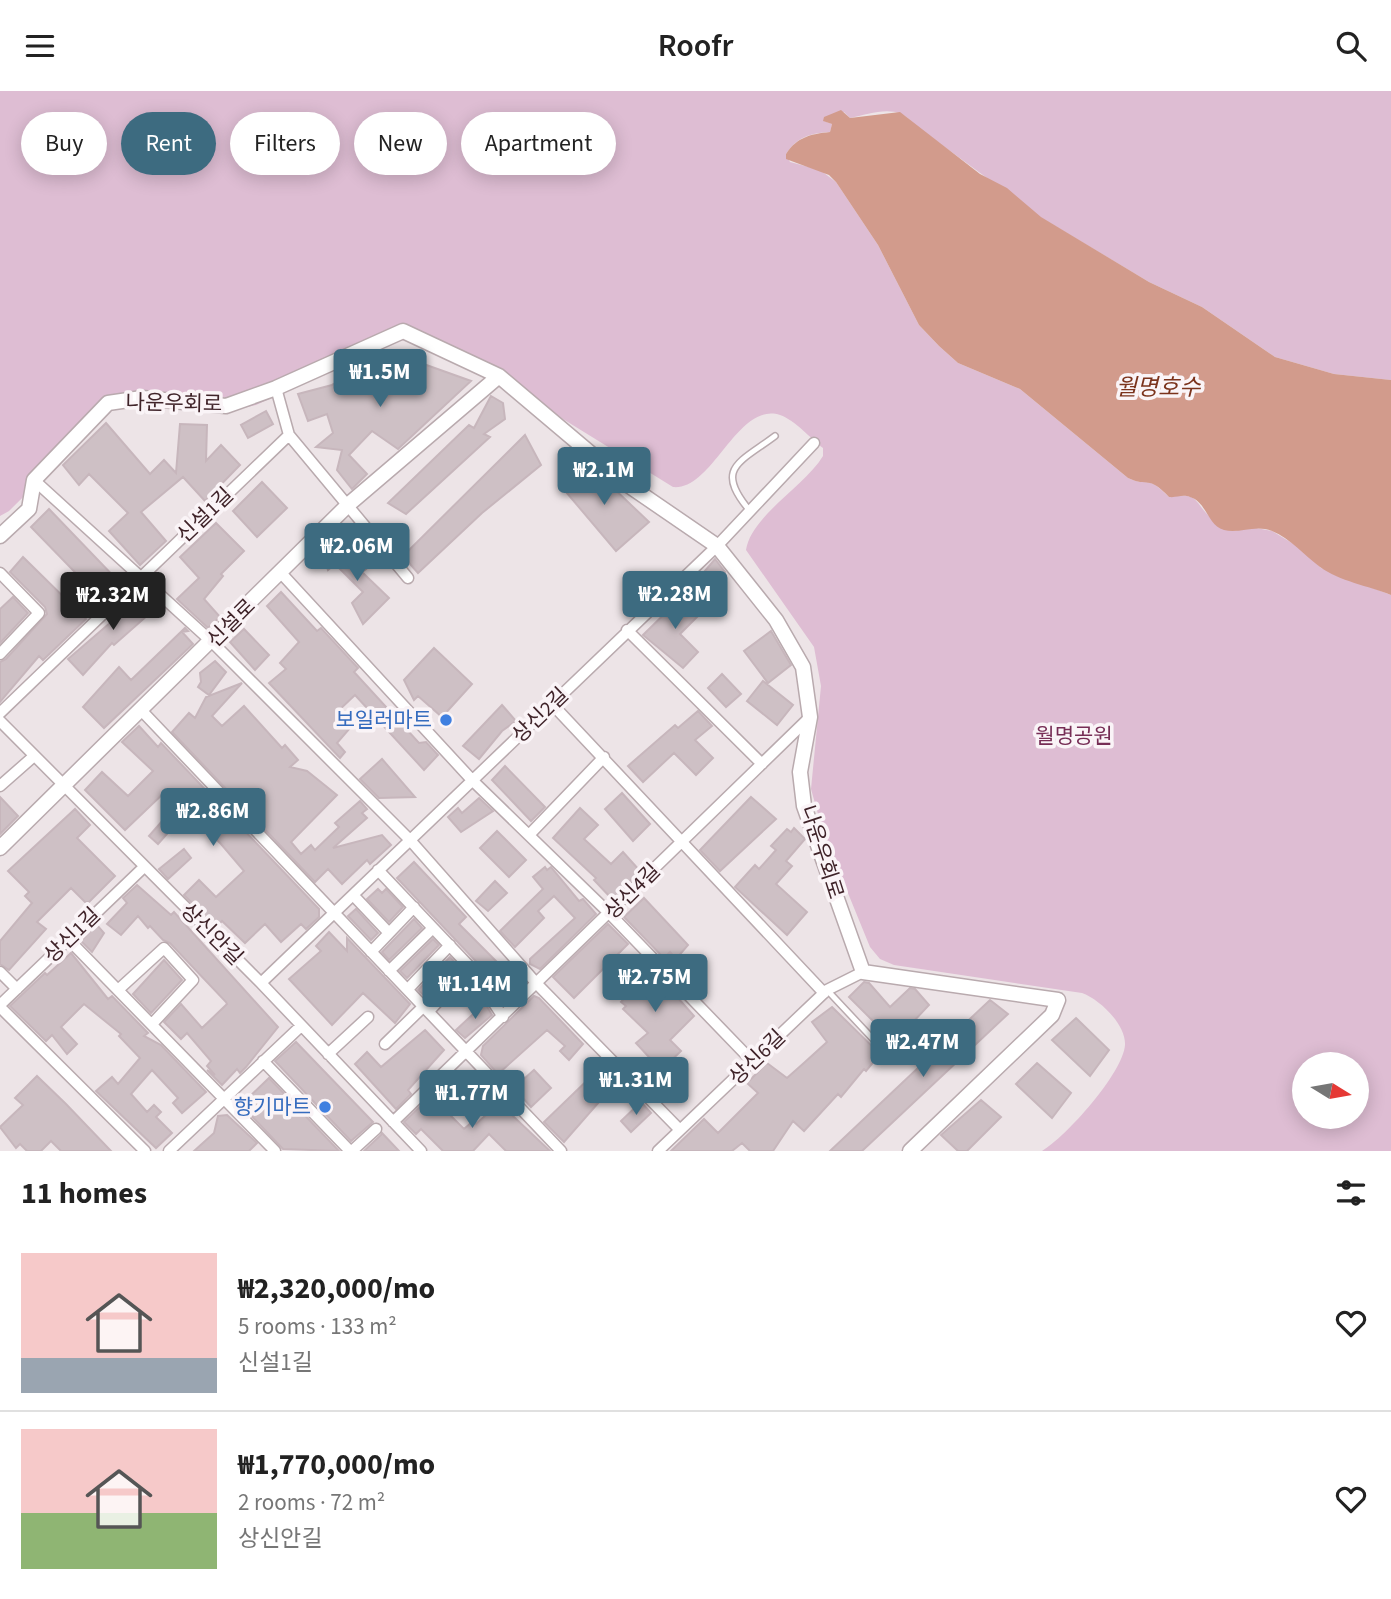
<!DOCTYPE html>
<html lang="en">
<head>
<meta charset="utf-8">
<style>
  :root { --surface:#fff; --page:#f2f2f2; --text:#222; --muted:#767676; --line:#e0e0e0; --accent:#3d6b80 }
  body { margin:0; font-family:"Source Sans 3","Noto Sans KR",sans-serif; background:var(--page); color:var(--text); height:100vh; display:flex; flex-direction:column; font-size:26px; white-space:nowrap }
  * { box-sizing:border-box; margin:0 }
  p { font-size:23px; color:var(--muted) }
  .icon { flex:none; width:38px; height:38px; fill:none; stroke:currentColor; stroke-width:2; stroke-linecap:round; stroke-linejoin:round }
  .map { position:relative; height:1060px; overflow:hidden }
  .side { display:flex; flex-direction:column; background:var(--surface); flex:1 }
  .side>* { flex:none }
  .banner { position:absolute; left:21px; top:21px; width:700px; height:63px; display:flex; gap:14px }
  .needle { width:46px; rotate:101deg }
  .buttons { position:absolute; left:1292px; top:961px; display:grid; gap:14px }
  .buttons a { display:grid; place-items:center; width:77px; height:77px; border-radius:50%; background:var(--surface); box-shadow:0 4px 18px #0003; font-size:35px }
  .price { position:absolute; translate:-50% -60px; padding:0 16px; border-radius:7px; background:var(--accent); color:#fff; font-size:23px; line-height:46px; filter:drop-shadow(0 2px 4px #0008) }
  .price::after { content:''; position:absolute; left:50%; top:42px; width:21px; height:16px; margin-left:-10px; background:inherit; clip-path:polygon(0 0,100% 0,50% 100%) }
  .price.current { background:#222; color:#fff }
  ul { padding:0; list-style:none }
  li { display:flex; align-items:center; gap:21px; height:175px; padding:0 21px }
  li+li { border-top:2px solid var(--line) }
  li span { display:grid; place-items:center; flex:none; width:196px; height:140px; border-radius:0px; color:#555 }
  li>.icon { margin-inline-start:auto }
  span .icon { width:84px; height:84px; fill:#fffc; stroke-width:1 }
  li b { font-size:30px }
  h2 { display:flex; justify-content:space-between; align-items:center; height:84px; padding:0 21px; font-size:30px }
  .chip { padding:0 24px; border-radius:32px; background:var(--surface); box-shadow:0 4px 18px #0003; font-size:24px; line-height:63px }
  .chip.current { background:var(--accent); color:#fff }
  header { display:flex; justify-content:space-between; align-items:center; height:91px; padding:0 21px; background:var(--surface); font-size:32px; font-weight:600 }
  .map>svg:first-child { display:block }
  .green { fill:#debdd3; fill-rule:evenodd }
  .water { fill:#d29b8c }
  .building { fill:#cec0c5; stroke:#c7b6bc; stroke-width:2 }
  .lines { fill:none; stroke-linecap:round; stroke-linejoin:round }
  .service-casing { stroke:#b9aaae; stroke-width:8 }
  .minor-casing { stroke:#b9aaae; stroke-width:13 }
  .tertiary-casing { stroke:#b9aaae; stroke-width:17 }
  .service { stroke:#fff; stroke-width:5 }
  .minor { stroke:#fff; stroke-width:10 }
  .tertiary { stroke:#fff; stroke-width:14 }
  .shop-dot { fill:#3f7fe0; stroke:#faf4f7; stroke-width:2.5 }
  .labels { text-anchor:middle; stroke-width:7; stroke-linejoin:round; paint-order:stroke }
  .street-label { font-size:21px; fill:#3f2329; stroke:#faf4f7 }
  .shop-label { font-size:21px; fill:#366cbe; stroke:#faf4f7; text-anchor:end }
  .park-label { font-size:21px; fill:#762d55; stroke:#faf4f7 }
  .water-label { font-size:23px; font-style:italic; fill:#7b331c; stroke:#faf4f7 }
</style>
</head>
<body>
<header><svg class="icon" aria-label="menu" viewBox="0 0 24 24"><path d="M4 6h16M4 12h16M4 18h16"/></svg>Roofr<svg class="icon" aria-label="search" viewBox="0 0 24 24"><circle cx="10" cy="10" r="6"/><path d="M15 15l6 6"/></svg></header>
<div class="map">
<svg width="1391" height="1060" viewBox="0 0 1391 1060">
  <rect width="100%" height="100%" fill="#ede4e7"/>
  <path class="green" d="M0 0H1391V289L1334 283 1275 266 1202 216 1149 191 1040 126 912 32C897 12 871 23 850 27L844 21 824 30 832 33 830 41C811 42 797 46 786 63L790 71 820 79 836 91 878 154 919 234 939 255 958 272 1020 298 1128 387C1150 397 1145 382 1169 406 1199 401 1193 410 1210 426 1216 432 1227 436 1234 440L1251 436 1272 440 1302 458 1321 477 1391 504V1060H1042C1066 1046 1123 982 1125 954 1126 933 1099 908 1082 902L894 874 880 868 870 856 823 741 811 698 821 595 814 556 746 459C751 425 805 395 823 365V357C811 348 795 329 780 324 737 310 713 400 673 396L516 299 409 248 395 251 256 314C209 327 160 307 113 317L9 420 0 425ZM1304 973H1356V1026H1304Z"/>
  <path class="water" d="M841 19 850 27 900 21 980 83 1007 97 1041 126 1149 191 1202 216 1275 266 1334 283 1391 289V504C1369 495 1339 490 1320 476 1304 464 1291 448 1272 440 1255 433 1240 443 1224 439 1207 434 1207 411 1190 406 1182 403 1177 407 1169 406 1147 383 1149 397 1128 387L1020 298 958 272 939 255 919 234 878 154 836 91 829 84 786 68V63C797 46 811 43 830 41L832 33 823 30 824 26Z"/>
  <path class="building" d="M404 266 471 290 398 358 372 340 349 364 367 383 352 398 337 379 342 359 316 356 333 342 327 323 308 330 298 303 332 294 354 282 364 302Z
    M491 305 503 312 505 328 484 343 490 346 406 423 388 412 469 334 474 337Z
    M266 320 273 333 248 347 241 334Z
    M106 332 150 383 164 369 176 382 180 333 207 334 206 370 221 354 240 374 205 410 183 386 141 421 166 450 140 474 109 440 128 422 89 383 79 394 63 374Z
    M525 344 541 374 482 422 418 482 403 465Z
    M587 372 649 431 616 460 561 395Z
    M262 391 287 417 257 446 233 420Z
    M49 418 122 494 104 511 31 436Z
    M216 432 244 460 221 483 223 485 204 508 220 526 208 537 177 508 199 487 180 466Z
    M332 452 348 471 354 465 366 478 362 481 389 507 363 533 352 512 363 501 335 473 328 479 322 461Z
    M23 466 86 528 43 569 39 565 0 611V571L6 568 47 523 45 516 10 481Z
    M715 468 725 481 716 492 704 481Z
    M281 501 317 540 321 537 358 577 354 581 419 652 426 651 438 664 424 679 355 604 337 621 350 637 337 652 345 661 340 667 269 592 286 578 280 572 299 551 267 515Z
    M142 502 157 516 114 554 112 552 83 584 68 568 118 525 115 522 133 505 136 508Z
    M685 503 702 521 680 543 698 561 683 577 643 544Z
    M13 506 28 522 0 552V518Z
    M185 537 188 540 182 541 193 553 104 637 83 616 119 576 131 589Z
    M244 538 269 564 255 579 230 551Z
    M771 540 791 574 768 592 744 560Z
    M434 557 472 593 442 626 418 605 414 609 404 589Z
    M215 570 226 581 209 604 198 596 201 591 200 582Z
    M722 583 741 603 726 616 708 597Z
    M763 590 793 614 777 634 747 610Z
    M242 592 212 625 222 635 244 615 282 657 285 654 298 669 290 676 307 680 337 704 291 751 301 763 311 754 315 759 339 736 335 732 360 710 367 718 362 722 367 727 333 757 382 744 391 754 370 773 367 769 342 793 328 778 315 791 172 641 189 622 195 627 206 606Z
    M502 614 516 630 502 640 479 668 463 655Z
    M698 620 712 635 695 649 713 667 696 684 674 662 643 691 628 675 675 634 678 637Z
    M139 635 158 656 161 652 319 818V826L306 838 301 833 281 851 265 833 245 852 222 830 216 836 184 804 199 789 216 806 244 780 221 753 167 699 125 739 85 699 102 681 128 705 153 680 122 651Z
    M382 668 415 706 379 707 360 688Z
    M505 675 545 716 531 730 492 689Z
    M622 702 650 733 633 750 605 718Z
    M0 706 18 725 0 743Z
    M751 706 776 728 720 780 700 759Z
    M479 707 493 720 461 741 448 726 458 717 462 722Z
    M580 717 598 734 584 748 611 773 623 761 640 780 612 808 594 789 596 787 553 747Z
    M75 718 90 734 77 747 115 785 89 811H85L71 797 37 831 46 838 9 879 0 873V850L32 812 25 805 29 801 8 780Z
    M164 728 173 736 158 753 149 745Z
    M794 737 805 748 786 770 792 775 776 793 807 821 787 844 735 796 755 774 759 778 776 759 771 755 787 738 791 741Z
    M497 740 526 769 509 786 480 757Z
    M184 758 191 767 168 788 159 778Z
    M414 771 466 826 459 833 498 872 488 883 397 787Z
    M545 776 547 779 551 776 579 810 583 808 596 823 540 878 530 873V868L575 827 554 805 538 820 544 827 515 856 500 840 543 798 533 786Z
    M495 790 507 802 488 820 476 810Z
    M137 794 171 824 174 821 278 936 246 976 240 982 237 978 222 994 207 979 215 984 207 975 211 970 187 942 181 948 164 931 181 913 202 937 227 913 226 911 170 852 163 849 150 835 148 837 138 825 121 844 107 833 127 812 123 807Z
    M378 798 382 802 386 798 403 816 389 831 367 808Z
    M644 807 688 854 676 868 670 861 664 867 624 826Z
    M356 818 378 842 371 849 348 825Z
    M414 828 422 837 389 869 382 861Z
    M96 833 104 842 92 861 81 850Z
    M608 833 628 853 574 907 553 886Z
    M329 841 347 860V847L410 913 395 932 363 902 332 934 289 888 321 860 316 855Z
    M433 848 439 854 407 887 400 880Z
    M71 862 108 908 112 905 148 942 144 945 161 954 206 1001 182 1022 173 1012 178 1007 152 979 131 1003 147 1021 154 1014 161 1021 156 1026 172 1042 156 1057 96 1000 112 986 118 993 140 967 119 945 121 943 84 913 61 936 77 953 67 963 52 944 46 950 10 915 45 882 47 884Z
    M450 866 459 876 428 908 418 899Z
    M164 869 182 889 151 922 133 903Z
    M644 869 694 925 670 949 681 960 661 979 636 952 648 942 623 918 626 915 621 911 631 900 622 892Z
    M513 886 520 897 504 913 496 901Z
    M864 891 869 892 890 916 910 897 915 898 929 914 896 949H892L849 906Z
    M534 905 539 907 583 953 569 969 560 960 565 955 547 939 498 983 481 964 483 955Z
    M990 909 1008 923 862 1060H830Z
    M485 912 492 924 465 947 456 939Z
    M832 916 880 963 866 980 864 978 841 1006 838 1003 804 1040 793 1030 773 1060H750L742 1052 732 1060H671L704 1028 718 1042 758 1002 747 992 767 972 787 987 805 971 827 951 812 931Z
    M1076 927 1109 959 1090 985 1052 949Z
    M425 939 444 959 408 999 411 1003 396 1018 355 973 367 961 381 976Z
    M296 951 373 1031 351 1050 275 970Z
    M1037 972 1071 1002 1052 1027 1016 993Z
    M534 979 551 997 531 1016 514 997Z
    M598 979 613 995 564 1051 544 1031Z
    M474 980 488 995 470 1012 461 1004 471 995 465 989Z
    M37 985 66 1013 111 1060H61L51 1050 41 1060H27L20 1053 16 1057 0 1036 23 1014 15 1007Z
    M269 987 339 1060 283 1058 244 1017 247 1008Z
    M431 1005 464 1038 473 1030 476 1033 499 1012 550 1060H506L489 1043 473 1060H443L421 1038 416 1043 404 1031Z
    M981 1009 1001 1026 967 1060H958L941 1044Z
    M641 1011 651 1022 631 1041 621 1030Z
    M227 1024 257 1052 249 1060H194L214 1042 218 1025Z
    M382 1042 399 1060H364L381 1044Z"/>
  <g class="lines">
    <g class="service-casing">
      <path id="service" d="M750 420C714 377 739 372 775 345
        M827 899 887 963"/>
    </g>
    <g class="minor-casing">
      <path id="minor" d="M276 297 289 344 408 487
        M34 389 212 551 410 749 537 893 680 1039
        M0 482 39 522 0 563
        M281 482 472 689 610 823 752 970
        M627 539 762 673
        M552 613 824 902
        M141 619 561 1060
        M0 622 289 344
        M0 630 261 892 421 1060
        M0 695 34 665
        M529 744 604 666
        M378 779 470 876 429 920
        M353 804 389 842
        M68 848 275 1060
        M371 861 414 816
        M470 876 503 926
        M389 880 433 837
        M0 881 17 898
        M261 892 717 455 814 352
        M408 898 450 854
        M118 899 164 857 193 889 152 933
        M0 914 144 776
        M0 916 145 1060
        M385 953 424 915
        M328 963 368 926
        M263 970 350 1060
        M393 1031 810 626
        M169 1060 301 935
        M352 1060 376 1038
        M658 1060 827 899 863 881"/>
    </g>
    <g class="tertiary-casing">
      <path id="tertiary" d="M0 445 29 418 34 389 108 312 142 307 226 315 276 297 403 240 499 285 628 394 717 455 776 529 803 576 810 626 800 681 804 715 863 881 1058 909 1052 924 910 1060
        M0 757 349 413 499 285"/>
    </g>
    <use href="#service" class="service"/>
    <use href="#minor" class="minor"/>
    <use href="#tertiary" class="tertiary"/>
  </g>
  <g class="shop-dot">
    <circle cx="446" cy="629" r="7"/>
    <circle cx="325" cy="1016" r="7"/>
  </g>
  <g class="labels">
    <g class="street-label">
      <text transform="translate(174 312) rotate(1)" y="7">나운우회로</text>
      <text transform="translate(205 424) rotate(-44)" y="7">신설1길</text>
      <text transform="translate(231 532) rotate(-45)" y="7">신설로</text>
      <text transform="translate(540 624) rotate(-44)" y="7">상신2길</text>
      <text transform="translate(822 761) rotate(72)" y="7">나운우회로</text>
      <text transform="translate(632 800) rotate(-45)" y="7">상신4길</text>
      <text transform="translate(212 843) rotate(45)" y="7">상신안길</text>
      <text transform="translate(72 844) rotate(-44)" y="7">상신1길</text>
      <text transform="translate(757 966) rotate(-44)" y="7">상신6길</text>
    </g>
    <g class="shop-label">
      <text x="432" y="636">보일러마트</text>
      <text x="311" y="1023">향기마트</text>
    </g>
    <g class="park-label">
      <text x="1074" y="652">월명공원</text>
    </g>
    <g class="water-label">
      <text x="1158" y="304">월명호수</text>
    </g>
  </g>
</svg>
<div class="buttons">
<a><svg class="needle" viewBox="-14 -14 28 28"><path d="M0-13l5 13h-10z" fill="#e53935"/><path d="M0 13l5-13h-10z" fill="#767676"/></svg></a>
</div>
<b class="price" style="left:380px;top:318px">₩1.5M</b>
<b class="price" style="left:604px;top:416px">₩2.1M</b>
<b class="price" style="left:357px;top:492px">₩2.06M</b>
<b class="price" style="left:675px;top:540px">₩2.28M</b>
<b class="price current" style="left:113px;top:541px">₩2.32M</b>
<b class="price" style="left:213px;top:757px">₩2.86M</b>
<b class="price" style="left:655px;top:923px">₩2.75M</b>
<b class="price" style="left:475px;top:930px">₩1.14M</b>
<b class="price" style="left:923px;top:988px">₩2.47M</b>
<b class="price" style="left:636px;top:1026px">₩1.31M</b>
<b class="price" style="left:472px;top:1039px">₩1.77M</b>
<div class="banner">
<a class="chip">Buy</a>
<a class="chip current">Rent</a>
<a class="chip">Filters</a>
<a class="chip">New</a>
<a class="chip">Apartment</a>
</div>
</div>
<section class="side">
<h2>11 homes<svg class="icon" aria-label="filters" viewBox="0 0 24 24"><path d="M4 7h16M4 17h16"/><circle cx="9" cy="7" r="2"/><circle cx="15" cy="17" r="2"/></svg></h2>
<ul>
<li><span style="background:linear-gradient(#f6c9c9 75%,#9aa5b1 0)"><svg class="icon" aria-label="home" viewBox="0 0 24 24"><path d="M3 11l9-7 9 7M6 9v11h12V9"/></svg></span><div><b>₩2,320,000/mo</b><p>5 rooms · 133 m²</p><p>신설1길</p></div><svg class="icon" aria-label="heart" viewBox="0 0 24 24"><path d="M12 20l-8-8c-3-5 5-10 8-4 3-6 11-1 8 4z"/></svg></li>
<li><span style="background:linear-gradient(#f6c9c9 60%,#8fb573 0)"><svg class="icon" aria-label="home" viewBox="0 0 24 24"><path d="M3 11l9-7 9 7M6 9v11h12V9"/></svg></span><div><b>₩1,770,000/mo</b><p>2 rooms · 72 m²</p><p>상신안길</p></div><svg class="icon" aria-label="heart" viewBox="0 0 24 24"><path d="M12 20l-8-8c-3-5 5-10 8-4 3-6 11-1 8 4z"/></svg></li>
</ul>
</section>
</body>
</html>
